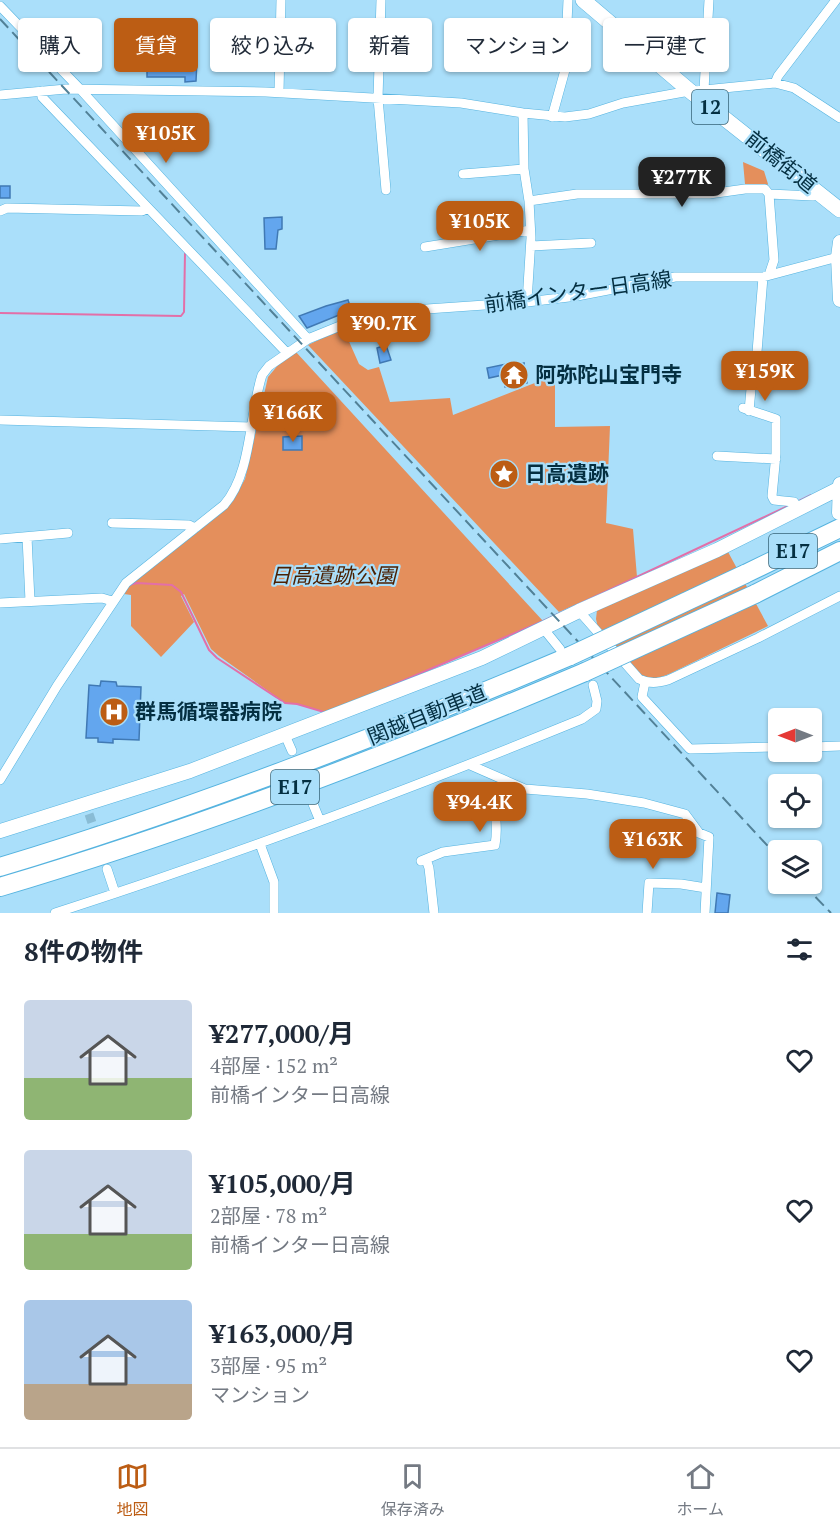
<!DOCTYPE html>
<html lang="ja">
<head>
<meta charset="utf-8">
<style>
  :root { --surface:#fff; --page:#f2f2f3; --text:#1f2937; --muted:#747a83; --line:#e0e1e3; --accent:#bc5d14 }
  body { margin:0; font-family:"PT Serif","Noto Sans JP",serif; background:var(--page); color:var(--text); height:100vh; display:flex; flex-direction:column; font-size:22px; white-space:nowrap }
  * { box-sizing:border-box; margin:0 }
  p { font-size:20px; color:var(--muted) }
  .icon { flex:none; width:33px; height:33px; fill:none; stroke:currentColor; stroke-width:2; stroke-linecap:round; stroke-linejoin:round }
  .map { position:relative; height:913px; overflow:hidden }
  .panel { display:flex; flex-direction:column; background:var(--surface); flex:1 }
  .panel>* { flex:none }
  .guide { position:absolute; left:18px; top:18px; width:804px; height:54px; display:flex; gap:12px }
  .needle { width:39px; rotate:270deg }
  .tools { position:absolute; left:768px; top:708px; display:grid; gap:12px }
  .tools a { display:grid; place-items:center; width:54px; height:54px; border-radius:6px; background:var(--surface); box-shadow:0 2px 4px #0004; font-size:30px }
  .price { position:absolute; translate:-50% -51px; padding:0 14px; border-radius:12px; background:var(--accent); color:#fff; font-size:20px; line-height:39px; filter:drop-shadow(0 2px 3px #0008) }
  .price::after { content:''; position:absolute; left:50%; top:36px; width:18px; height:14px; margin-left:-9px; background:inherit; clip-path:polygon(0 0,100% 0,50% 100%) }
  .price.current { background:#222; color:#fff }
  ul { padding:0; list-style:none }
  li { display:flex; align-items:center; gap:18px; height:150px; padding:0 24px }
  li span { display:grid; place-items:center; flex:none; width:168px; height:120px; border-radius:6px; color:#555 }
  li>.icon { margin-inline-start:auto }
  span .icon { width:72px; height:72px; fill:#fffc; stroke-width:1 }
  li b { font-size:26px }
  h2 { display:flex; justify-content:space-between; align-items:center; height:72px; padding:0 24px; font-size:26px }
  .pill { padding:0 21px; border-radius:6px; background:var(--surface); box-shadow:0 2px 4px #0004; font-size:21px; line-height:54px }
  .pill.current { background:var(--accent); color:#fff }
  .menu { display:flex; justify-content:space-around; align-items:center; height:84px; border-top:2px solid var(--line); background:var(--surface); font-size:16px; color:var(--muted) }
  .menu a { display:grid; justify-items:center; gap:3px }
  .menu .current { color:var(--accent) }
  .map>svg:first-child { display:block }
  .green { fill:#e48f5c }
  .lines { fill:none; stroke-linecap:round; stroke-linejoin:round }
  .stream { stroke:#e36fa8; stroke-width:2 }
  .building { fill:#63a6ee; stroke:#4079b4; stroke-width:1.5 }
  .street-tunnel { stroke:#89bcd5; stroke-width:9; stroke-dasharray:9 4.5; stroke-linecap:butt }
  .street-casing { stroke:#55b3df; stroke-width:10 }
  .secondary-casing { stroke:#55b3df; stroke-width:15 }
  .primary-casing { stroke:#55b3df; stroke-width:16 }
  .highway-casing { stroke:#55b3df; stroke-width:20 }
  .street { stroke:#fff; stroke-width:9 }
  .secondary { stroke:#fff; stroke-width:14 }
  .primary { stroke:#fff; stroke-width:15 }
  .highway { stroke:#fff; stroke-width:18 }
  .rail { stroke:#528197; stroke-width:2; stroke-dasharray:12 6; stroke-linecap:butt }
  .highway-bridge-casing { stroke:#55b3df; stroke-width:20; stroke-linecap:butt }
  .highway-bridge { stroke:#fff; stroke-width:18 }
  .labels { text-anchor:middle; stroke-width:4.5; stroke-linejoin:round; paint-order:stroke }
  .shield { fill:#aadffa; stroke:#366478; stroke-width:1.5 }
  .shield-label { font-size:20px; font-weight:bold; fill:#042f41 }
  .street-label { font-size:21px; fill:#042f41; stroke:#aadffa }
  .poi-label { font-size:21px; font-weight:bold; fill:#042f41; stroke:#aadffa; text-anchor:start }
  .park-label { font-size:21px; font-style:italic; fill:#4b2103; stroke:#aadffa }
</style>
</head>
<body>
<div class="map">
<svg width="840" height="913" viewBox="0 0 840 913">
  <rect width="100%" height="100%" fill="#aadffa"/>
  <path class="green" d="M743 162 764 171 768 184 766 187H747L745 184Z
    M343 328 359 364 368 370 379 367 390 402 450 398 453 415 555 375V427L610 426 606 523 633 529 637 577 559 612 308 345Z
    M296 352 543 621 327 713 297 704 285 703 219 656 211 649 184 594 181 596 194 622 161 657 131 626V595L124 594 133 581 233 501 245 479 268 377 279 364Z
    M727 550 768 626 669 674C662 677 653 680 645 677 634 673 608 639 598 628L596 619 597 610Z"/>
  <g class="lines">
    <path class="stream" d="M0 313 181 316 184 312 185 253
      M797 502 811 495
      M129 585 137 583 172 585 181 592 209 650 217 658 285 703 297 704 324 712
      M388 687 543 621 790 505"/>
  </g>
  <path class="building" d="M147 30H162V46H176V59L197 60 196 81 185 82V77H147Z
    M0 186H10V198H0Z
    M282 217V229L278 230 276 249H265L264 218Z
    M348 300 353 315 340 318 339 315 307 328 299 316 326 306Z
    M386 345 391 360 380 363 377 348Z
    M516 362 517 365 524 363 527 383 505 387 503 375 489 378 487 368Z
    M302 436V450H283V437Z
    M101 681 116 682 117 686 141 687 139 740 113 739V743L98 742V738H86L89 685 100 686Z
    M505 804 516 805 513 816H504Z
    M717 893 730 895 728 913H715Z"/>
  <g class="lines">
    <path class="street-tunnel" d="M304 781 313 804
      M89 814 104 858"/>
    <g class="street-casing">
      <path id="street" d="M381 0 378 98 386 190
        M0 6 80 89 308 339
        M775 83 778 76 836 0
        M704 90 709 0
        M42 91V97L287 353
        M279 92 281 0
        M0 95 66 89 266 92 461 103 523 113 565 117 589 114 623 103 684 92 775 83 794 88 840 118
        M523 113 524 169 529 201 531 238 527 302
        M552 117 565 70 568 0
        M463 174 524 169
        M529 201 577 194H709L745 189H765L769 194 813 196 817 192
        M0 211 7 208 142 211 148 208
        M531 246 591 243
        M425 247 530 230
        M769 275 774 260 769 194
        M743 408 776 419V454L772 496 774 500 794 502 798 508
        M749 411 753 367 757 352 763 277
        M0 420 251 427
        M717 456 776 459
        M112 523 189 525 195 528
        M27 537 30 601
        M0 539 68 533
        M0 603 102 598 112 601
        M579 611 639 679C650 684 657 683 668 680L758 638 840 596
        M543 628 560 649
        M645 682 642 697 690 749 778 747
        M285 735 292 751
        M812 747 840 746
        M470 765 525 789 587 794 644 803 685 814 699 833 709 837 705 913
        M0 780 57 686 126 583 224 505C252 473 249 415 262 375L269 366 308 339 340 326 427 309 527 302 577 296 675 277H763L838 257
        M313 804 320 821
        M260 844 274 882V913
        M426 859 429 868 434 913
        M421 861 443 852 495 845C500 820 489 808 502 779
        M107 869 115 893
        M55 913C233 856 408 790 582 719L596 709 597 701 593 685
        M647 913 649 883 681 884 706 888"/>
    </g>
    <g class="secondary-casing">
      <path id="secondary" d="M840 242 838 257 840 300
        M839 513 840 484
        M0 831 190 771 482 658 579 611 717 550 840 488"/>
    </g>
    <g class="primary-casing">
      <path id="primary" d="M583 0 690 91 840 210"/>
    </g>
    <g class="highway-casing">
      <path id="highway" d="M745 574 840 528
        M755 594 840 551
        M0 867C195 808 383 735 570 656
        M0 887C199 828 394 753 585 672"/>
    </g>
    <use href="#street" class="street"/>
    <use href="#secondary" class="secondary"/>
    <use href="#primary" class="primary"/>
    <use href="#highway" class="highway"/>
    <path class="rail" d="M0 19 778 857
      M803 884 831 913"/>
    <g class="highway-bridge-casing">
      <path id="highway-bridge" d="M570 656 745 574
        M585 672 755 594"/>
    </g>
    <use href="#highway-bridge" class="highway-bridge"/>
  </g>
  <defs>
    <g id="temple-disc" transform="scale(1.5)"><circle r="9.5" fill="#bc5d14" stroke="#aadffa"/><path d="M0-6L5-2H3V0L6.5 2.5H4V6H1.5V3h-3V6H-4V2.5H-6.5L-3 0V-2H-5Z" fill="#fff"/></g>
    <g id="sight-disc" transform="scale(1.5)"><circle r="9.5" fill="#bc5d14" stroke="#aadffa"/><path d="M0-6L1.8-2.2L6-1.7L2.9 1.2L3.7 5.4L0 3.3L-3.7 5.4L-2.9 1.2L-6-1.7L-1.8-2.2Z" fill="#fff"/></g>
    <g id="hospital-disc" transform="scale(1.5)"><circle r="9.5" fill="#bc5d14" stroke="#aadffa"/><path d="M-5-5h3v3.5h4V-5h3V5h-3V1.5h-4V5h-3Z" fill="#fff"/></g>
  </defs>
  <g fill-rule="evenodd">
    <use href="#temple-disc" x="514" y="375"/>
    <use href="#sight-disc" x="504" y="474"/>
    <use href="#hospital-disc" x="114" y="712"/>
  </g>
  <g class="labels">
    <g class="shield">
      <rect x="692" y="90" width="36" height="34" rx="4.5"/>
      <rect x="769" y="534" width="48" height="34" rx="4.5"/>
      <rect x="271" y="770" width="48" height="34" rx="4.5"/>
    </g>
    <g class="shield-label">
      <text x="710" y="114">12</text>
      <text x="793" y="558">E17</text>
      <text x="295" y="794">E17</text>
    </g>
    <g class="street-label">
      <text transform="translate(781 162) rotate(39)" y="7">前橋街道</text>
      <text transform="translate(578 292) rotate(-8)" y="7">前橋インター日高線</text>
      <text transform="translate(427 715) rotate(-22)" y="7">関越自動車道</text>
    </g>
    <g class="poi-label">
      <text x="535" y="382">阿弥陀山宝門寺</text>
      <text x="525" y="481">日高遺跡</text>
      <text x="135" y="719">群馬循環器病院</text>
    </g>
    <g class="park-label">
      <text x="333" y="583">日高遺跡公園</text>
    </g>
  </g>
</svg>
<div class="tools">
<a><svg class="needle" viewBox="-14 -14 28 28"><path d="M0-13l5 13h-10z" fill="#e53935"/><path d="M0 13l5-13h-10z" fill="#747a83"/></svg></a>
<a><svg class="icon" aria-label="locate" viewBox="0 0 24 24"><circle cx="12" cy="12" r="6"/><path d="M12 2v4M12 18v4M2 12h4M18 12h4"/></svg></a>
<a><svg class="icon" aria-label="layers" viewBox="0 0 24 24"><path d="M12 4l9 5-9 5-9-5zM3 14l9 5 9-5"/></svg></a>
</div>
<b class="price" style="left:166px;top:164px">¥105K</b>
<b class="price current" style="left:682px;top:208px">¥277K</b>
<b class="price" style="left:480px;top:252px">¥105K</b>
<b class="price" style="left:384px;top:354px">¥90.7K</b>
<b class="price" style="left:765px;top:402px">¥159K</b>
<b class="price" style="left:293px;top:443px">¥166K</b>
<b class="price" style="left:480px;top:833px">¥94.4K</b>
<b class="price" style="left:653px;top:870px">¥163K</b>
<div class="guide">
<a class="pill">購入</a>
<a class="pill current">賃貸</a>
<a class="pill">絞り込み</a>
<a class="pill">新着</a>
<a class="pill">マンション</a>
<a class="pill">一戸建て</a>
</div>
</div>
<section class="panel">
<h2>8件の物件<svg class="icon" aria-label="filters" viewBox="0 0 24 24"><path d="M4 7h16M4 17h16"/><circle cx="9" cy="7" r="2"/><circle cx="15" cy="17" r="2"/></svg></h2>
<ul>
<li><span style="background:linear-gradient(#c9d6e8 65%,#8fb573 0)"><svg class="icon" aria-label="home" viewBox="0 0 24 24"><path d="M3 11l9-7 9 7M6 9v11h12V9"/></svg></span><div><b>¥277,000/月</b><p>4部屋 · 152 m²</p><p>前橋インター日高線</p></div><svg class="icon" aria-label="heart" viewBox="0 0 24 24"><path d="M12 20l-8-8c-3-5 5-10 8-4 3-6 11-1 8 4z"/></svg></li>
<li><span style="background:linear-gradient(#c9d6e8 70%,#8fb573 0)"><svg class="icon" aria-label="home" viewBox="0 0 24 24"><path d="M3 11l9-7 9 7M6 9v11h12V9"/></svg></span><div><b>¥105,000/月</b><p>2部屋 · 78 m²</p><p>前橋インター日高線</p></div><svg class="icon" aria-label="heart" viewBox="0 0 24 24"><path d="M12 20l-8-8c-3-5 5-10 8-4 3-6 11-1 8 4z"/></svg></li>
<li><span style="background:linear-gradient(#a9c7e8 70%,#b9a48a 0)"><svg class="icon" aria-label="home" viewBox="0 0 24 24"><path d="M3 11l9-7 9 7M6 9v11h12V9"/></svg></span><div><b>¥163,000/月</b><p>3部屋 · 95 m²</p><p>マンション</p></div><svg class="icon" aria-label="heart" viewBox="0 0 24 24"><path d="M12 20l-8-8c-3-5 5-10 8-4 3-6 11-1 8 4z"/></svg></li>
</ul>
</section>
<nav class="menu">
<a class="current"><svg class="icon" aria-label="map" viewBox="0 0 24 24"><path d="M3 6l6-2 6 2 6-2v14l-6 2-6-2-6 2zM9 4v14M15 6v14"/></svg>地図</a>
<a><svg class="icon" aria-label="saved" viewBox="0 0 24 24"><path d="M7 4h10v16l-5-4-5 4z"/></svg>保存済み</a>
<a><svg class="icon" aria-label="home" viewBox="0 0 24 24"><path d="M3 11l9-7 9 7M6 9v11h12V9"/></svg>ホーム</a>
</nav>
</body>
</html>
